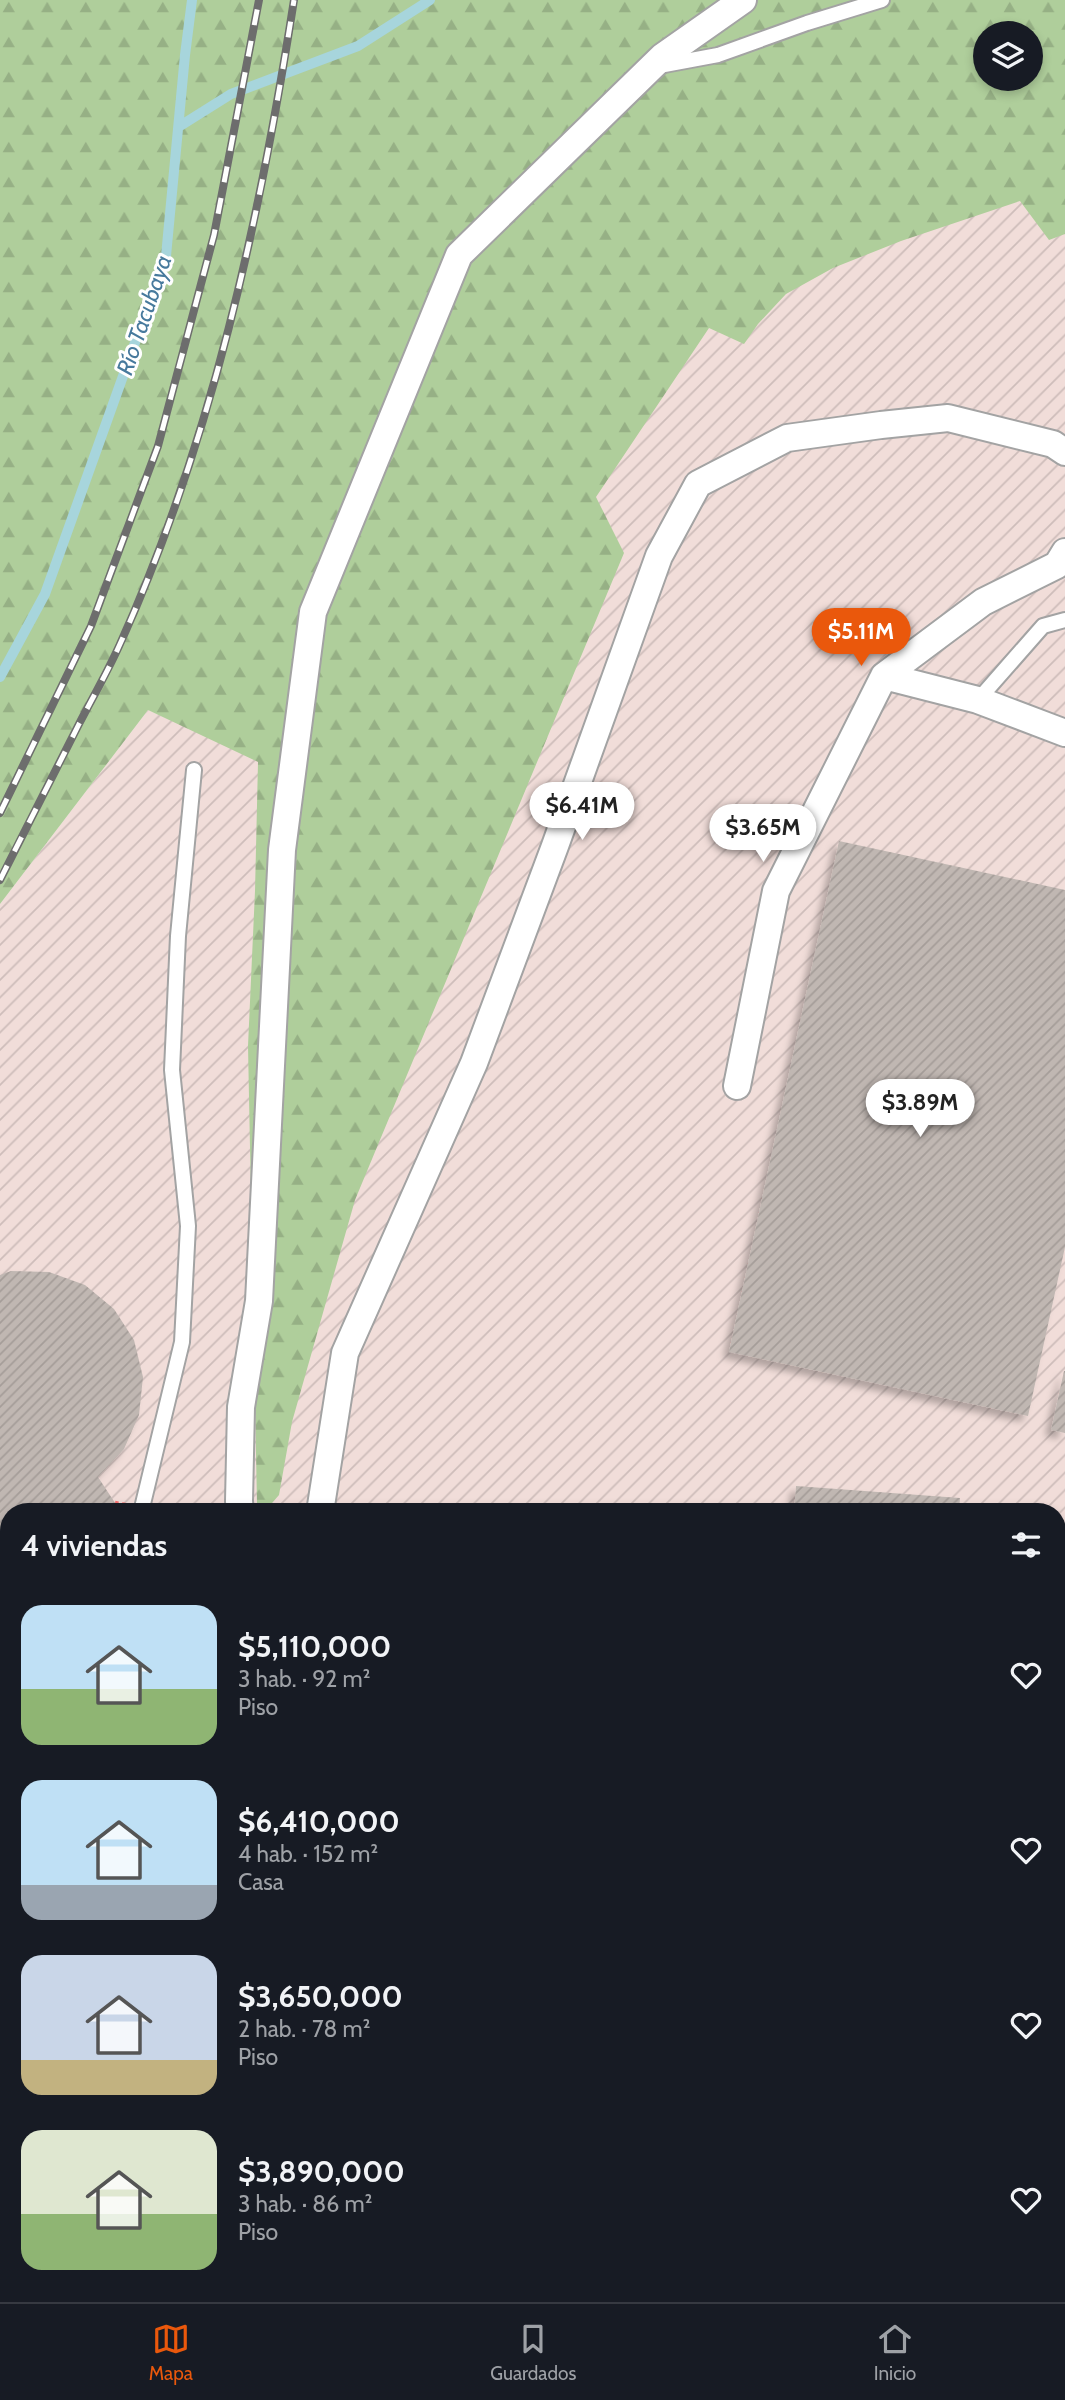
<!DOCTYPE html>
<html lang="es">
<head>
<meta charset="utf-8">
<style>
  :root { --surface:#171b24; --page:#20242c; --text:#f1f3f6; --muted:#9ea1a6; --line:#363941; --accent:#ea580c }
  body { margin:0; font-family:Cabin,sans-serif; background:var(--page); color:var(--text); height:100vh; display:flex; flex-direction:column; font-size:26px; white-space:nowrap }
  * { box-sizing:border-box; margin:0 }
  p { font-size:23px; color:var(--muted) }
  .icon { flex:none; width:38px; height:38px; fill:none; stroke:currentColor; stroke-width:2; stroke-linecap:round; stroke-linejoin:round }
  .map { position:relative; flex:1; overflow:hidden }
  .sheet { position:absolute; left:0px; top:1503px; width:1066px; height:800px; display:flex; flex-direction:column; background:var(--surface); border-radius:28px 28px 0 0; box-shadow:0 4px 10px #0003 }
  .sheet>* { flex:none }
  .fabs { position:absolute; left:973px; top:21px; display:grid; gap:14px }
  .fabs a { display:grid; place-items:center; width:70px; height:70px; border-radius:50%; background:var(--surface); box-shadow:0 4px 10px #0003; font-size:35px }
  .price { position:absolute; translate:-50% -60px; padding:0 16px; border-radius:24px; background:#fff; color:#222; font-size:23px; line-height:46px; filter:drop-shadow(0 2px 4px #0008) }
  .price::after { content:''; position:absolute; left:50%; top:42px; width:21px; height:16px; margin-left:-10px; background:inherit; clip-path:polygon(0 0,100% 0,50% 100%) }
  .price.selected { background:var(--accent); color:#fff }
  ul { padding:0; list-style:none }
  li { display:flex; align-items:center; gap:21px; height:175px; padding:0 21px }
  li span { display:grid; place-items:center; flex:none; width:196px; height:140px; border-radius:21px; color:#555 }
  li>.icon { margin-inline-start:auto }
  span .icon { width:84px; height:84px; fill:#fffc; stroke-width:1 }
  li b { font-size:30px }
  h2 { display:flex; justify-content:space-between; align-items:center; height:84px; padding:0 21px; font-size:30px }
  .dock { display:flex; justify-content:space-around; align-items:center; height:98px; border-top:2px solid var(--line); background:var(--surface); font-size:19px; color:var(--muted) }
  .dock a { display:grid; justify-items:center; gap:4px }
  .dock .selected { color:var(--accent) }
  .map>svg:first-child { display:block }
  .military { fill:url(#military-furrows) }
  .forest { fill:url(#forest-firs); fill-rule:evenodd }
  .pitch { fill:#85ddb3 }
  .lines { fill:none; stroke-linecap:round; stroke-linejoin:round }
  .stream { stroke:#a7d5dc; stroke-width:10 }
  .building { fill:url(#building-hatch); filter:url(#shadow) }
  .service-casing { stroke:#a3a3a3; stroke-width:18 }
  .minor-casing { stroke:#a3a3a3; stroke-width:30 }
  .service { stroke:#fff; stroke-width:14 }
  .minor { stroke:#fff; stroke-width:26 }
  .rail-casing { stroke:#6d6d6d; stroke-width:8 }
  .rail { stroke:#fff; stroke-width:5; stroke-dasharray:16; stroke-linecap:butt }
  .path-bridge { stroke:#f77070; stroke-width:4.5; stroke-dasharray:3.5 3.5; stroke-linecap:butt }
  .labels { text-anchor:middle; stroke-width:6; stroke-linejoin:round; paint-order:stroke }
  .water-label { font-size:23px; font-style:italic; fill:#477a9d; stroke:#fff }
</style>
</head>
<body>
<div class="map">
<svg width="1065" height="2302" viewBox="0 0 1065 2302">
  <defs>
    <pattern id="military-furrows" width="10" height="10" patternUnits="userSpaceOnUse" patternTransform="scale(1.75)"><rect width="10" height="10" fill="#f1ddd9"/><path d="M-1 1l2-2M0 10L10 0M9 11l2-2" fill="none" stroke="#cebdba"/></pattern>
    <pattern id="forest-firs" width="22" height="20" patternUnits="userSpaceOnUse" patternTransform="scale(1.75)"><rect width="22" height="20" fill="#afce9b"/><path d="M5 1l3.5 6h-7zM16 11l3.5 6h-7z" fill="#96b085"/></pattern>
    <pattern id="building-hatch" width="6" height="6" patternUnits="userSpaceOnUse" patternTransform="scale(1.75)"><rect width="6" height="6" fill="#c0b7b2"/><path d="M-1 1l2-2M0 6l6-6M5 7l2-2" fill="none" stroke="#a59d99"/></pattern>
    <filter id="shadow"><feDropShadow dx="-6" dy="6" stdDeviation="3.5" flood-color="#0004"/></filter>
  </defs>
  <rect width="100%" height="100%" fill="#f0ebe6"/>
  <path class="military" d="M1065 149V2094L1057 2092V1512H9V2294H682L675 2302H0V904L148 710 173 721 376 181Z"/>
  <path class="forest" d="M0 0H1065V234L1049 240 1020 201 901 241 833 268 786 294 758 324 744 344 709 328 596 497 624 553 355 1200 292 1422 279 1495 266 1510 257 1504 248 1046 255 891 258 762 148 710 0 904ZM985 33H1031V79H985Z"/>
  <path class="pitch" d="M9 1806V2119L0 2132V1819Z"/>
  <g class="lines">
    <path class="stream" d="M180 126 231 94 358 46 430 0
      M0 677 45 594 166 256 185 55 192 0
      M0 2251 9 2255
      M143 2294 152 2302"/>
  </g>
  <path class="building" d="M839 841 1065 890V1247L1028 1416 729 1352Z
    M11 1271 49 1272 85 1285 114 1309 134 1340 143 1377 139 1415 124 1449 98 1477 121 1512H9V1540L0 1538V1275Z
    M1064 1371H1065V1433L1051 1430Z
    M796 1486 960 1498 959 1512H794Z
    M1065 2108V2302H982L985 2294H1057V2127Z"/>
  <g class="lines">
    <g class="service-casing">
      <path id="service" d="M659 66 718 55 807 23 882 0
        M978 700 1043 626 1065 620
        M141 1512 182 1342 188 1226 172 1070 178 936 194 770
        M0 1657 9 1661
        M653 2302 661 2294
        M952 2302 955 2294"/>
    </g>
    <g class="minor-casing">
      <path id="minor" d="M1065 552 1057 565 983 602 884 676 978 700 1065 733
        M737 1086 776 891 884 676
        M240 1512 239 1501 241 1407 259 1301 282 850 313 612 459 255 662 57 743 0
        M320 1512 345 1353 474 1063 555 846 659 556 698 484 787 438 881 425 948 418 1053 444 1065 452"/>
    </g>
    <use href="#service" class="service"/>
    <use href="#minor" class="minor"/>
    <g class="rail-casing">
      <path id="rail" d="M0 813 91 626 158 446 214 235 259 0
        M0 880C26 828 53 776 79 724 93 697 108 671 120 644 212 441 260 219 294 0"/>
    </g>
    <use href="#rail" class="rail"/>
    <path class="path-bridge" d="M115 1503 161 1512"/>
  </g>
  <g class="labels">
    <g class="water-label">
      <text transform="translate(144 315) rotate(-71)" y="8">Río Tacubaya</text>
    </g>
  </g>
</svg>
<div class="fabs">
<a><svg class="icon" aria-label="layers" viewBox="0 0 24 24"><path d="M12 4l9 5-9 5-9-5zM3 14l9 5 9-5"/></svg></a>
</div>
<b class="price selected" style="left:861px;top:668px">$5.11M</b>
<b class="price" style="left:582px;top:842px">$6.41M</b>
<b class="price" style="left:763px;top:864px">$3.65M</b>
<b class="price" style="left:920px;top:1139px">$3.89M</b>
<section class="sheet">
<h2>4 viviendas<svg class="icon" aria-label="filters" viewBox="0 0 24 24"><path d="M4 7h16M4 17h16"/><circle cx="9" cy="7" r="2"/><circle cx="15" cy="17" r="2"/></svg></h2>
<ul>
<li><span style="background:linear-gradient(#bfe0f5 60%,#8fb573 0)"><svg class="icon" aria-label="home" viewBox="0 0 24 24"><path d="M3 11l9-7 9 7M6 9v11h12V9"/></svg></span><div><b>$5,110,000</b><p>3 hab. · 92 m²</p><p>Piso</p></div><svg class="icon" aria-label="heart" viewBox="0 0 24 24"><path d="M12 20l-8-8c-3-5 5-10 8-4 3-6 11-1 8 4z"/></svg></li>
<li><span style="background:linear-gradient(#bfe0f5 75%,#9aa5b1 0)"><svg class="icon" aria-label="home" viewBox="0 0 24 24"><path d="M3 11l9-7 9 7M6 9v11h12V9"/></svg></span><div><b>$6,410,000</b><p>4 hab. · 152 m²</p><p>Casa</p></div><svg class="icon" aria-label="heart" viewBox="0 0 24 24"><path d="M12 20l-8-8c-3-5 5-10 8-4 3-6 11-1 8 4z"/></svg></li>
<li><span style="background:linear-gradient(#c9d6e8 75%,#c2b280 0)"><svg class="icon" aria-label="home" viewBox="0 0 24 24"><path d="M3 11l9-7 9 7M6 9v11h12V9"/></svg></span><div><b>$3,650,000</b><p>2 hab. · 78 m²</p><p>Piso</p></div><svg class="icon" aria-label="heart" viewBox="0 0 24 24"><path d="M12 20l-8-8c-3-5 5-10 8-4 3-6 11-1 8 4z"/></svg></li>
<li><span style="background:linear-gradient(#dfe7d0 60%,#8fb573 0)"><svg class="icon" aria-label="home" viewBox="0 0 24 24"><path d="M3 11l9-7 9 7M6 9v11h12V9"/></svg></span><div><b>$3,890,000</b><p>3 hab. · 86 m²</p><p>Piso</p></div><svg class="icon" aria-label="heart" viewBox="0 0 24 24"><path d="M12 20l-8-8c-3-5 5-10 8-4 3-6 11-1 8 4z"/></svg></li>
</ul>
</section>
</div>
<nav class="dock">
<a class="selected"><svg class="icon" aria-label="map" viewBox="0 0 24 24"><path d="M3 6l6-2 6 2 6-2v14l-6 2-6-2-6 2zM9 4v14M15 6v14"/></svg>Mapa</a>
<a><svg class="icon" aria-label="saved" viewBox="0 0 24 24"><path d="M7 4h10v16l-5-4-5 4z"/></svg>Guardados</a>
<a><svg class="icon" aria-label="home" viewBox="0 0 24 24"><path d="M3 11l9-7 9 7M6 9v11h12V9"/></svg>Inicio</a>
</nav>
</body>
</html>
